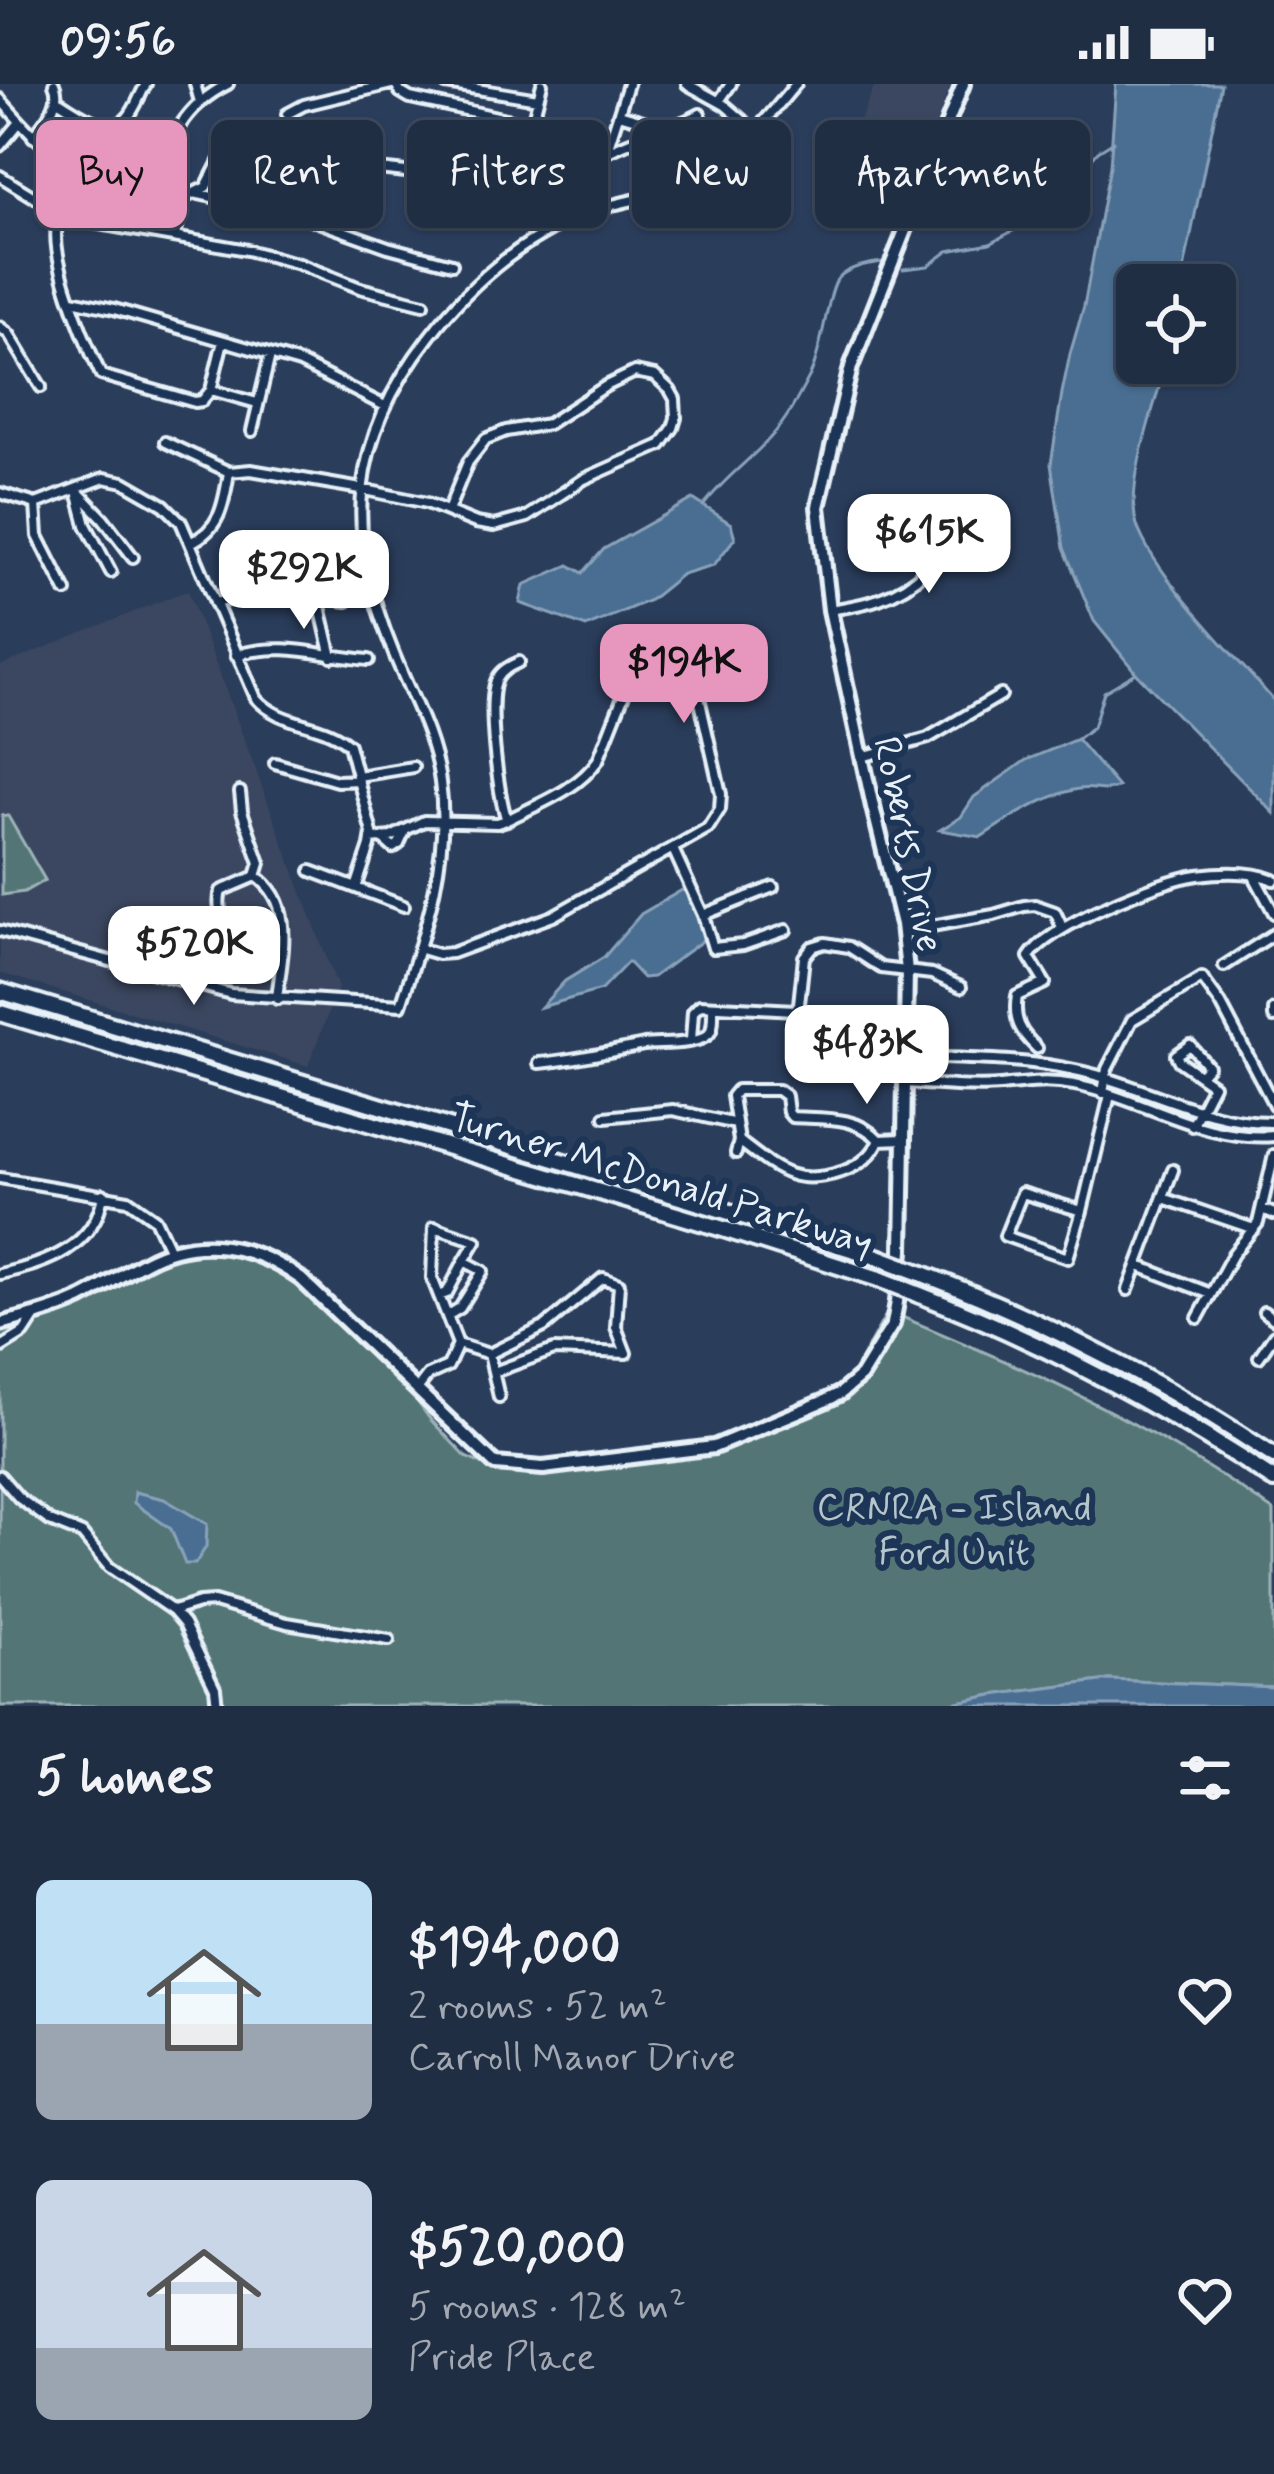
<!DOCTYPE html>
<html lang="en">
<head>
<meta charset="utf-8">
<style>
  :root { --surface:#202e44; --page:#2d3a4f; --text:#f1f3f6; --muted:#a2a8b2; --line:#3d4a5d; --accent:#e797bd }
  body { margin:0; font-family:Mynerve,sans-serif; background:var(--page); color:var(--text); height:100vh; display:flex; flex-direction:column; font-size:45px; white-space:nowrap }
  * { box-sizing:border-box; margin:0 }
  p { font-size:39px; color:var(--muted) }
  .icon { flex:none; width:66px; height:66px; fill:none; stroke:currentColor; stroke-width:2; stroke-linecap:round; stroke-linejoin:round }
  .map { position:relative; height:1622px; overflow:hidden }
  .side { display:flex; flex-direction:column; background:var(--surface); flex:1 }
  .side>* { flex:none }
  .hud { position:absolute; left:36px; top:36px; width:1203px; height:108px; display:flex; gap:24px }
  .controls { position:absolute; left:1116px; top:180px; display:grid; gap:24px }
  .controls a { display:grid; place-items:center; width:120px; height:120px; border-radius:18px; background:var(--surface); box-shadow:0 3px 9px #0004,0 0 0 3px var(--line); font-size:60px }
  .price { position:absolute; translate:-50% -102px; padding:0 27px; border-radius:24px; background:#fff; color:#222; font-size:39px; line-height:78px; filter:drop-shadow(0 3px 6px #0008) }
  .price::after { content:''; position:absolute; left:50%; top:72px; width:36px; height:27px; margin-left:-18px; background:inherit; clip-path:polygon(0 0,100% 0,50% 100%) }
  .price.current { background:var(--accent); color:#111 }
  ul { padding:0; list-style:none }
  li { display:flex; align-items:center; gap:36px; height:300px; padding:0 36px }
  li span { display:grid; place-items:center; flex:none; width:336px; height:240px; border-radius:18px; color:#555 }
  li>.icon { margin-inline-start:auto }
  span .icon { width:144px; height:144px; fill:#fffc; stroke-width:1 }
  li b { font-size:51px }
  h2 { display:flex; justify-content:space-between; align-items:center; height:144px; padding:0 36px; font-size:51px }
  .chip { padding:0 42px; border-radius:18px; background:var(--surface); box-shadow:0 3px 9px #0004,0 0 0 3px var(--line); font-size:42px; line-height:108px }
  .chip.current { background:var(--accent); color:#111 }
  .status { display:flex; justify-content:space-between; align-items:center; height:84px; padding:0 60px; background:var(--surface); direction:ltr }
  .status svg { height:33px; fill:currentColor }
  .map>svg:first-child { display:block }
  .built { fill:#3a4760 }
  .green { fill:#527576; stroke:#9db3b7; stroke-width:3 }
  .water { fill:#496e91; stroke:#89a2ba; stroke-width:3 }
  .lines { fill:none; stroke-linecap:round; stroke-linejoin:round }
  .stream { stroke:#89a2ba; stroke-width:3 }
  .street-casing { stroke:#e8f1f8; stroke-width:16 }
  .secondary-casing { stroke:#e8f1f8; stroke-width:20 }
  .highway-casing { stroke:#e8f1f8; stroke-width:22 }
  .street { stroke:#1d3557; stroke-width:8 }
  .secondary { stroke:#1d3557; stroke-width:10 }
  .highway { stroke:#1d3557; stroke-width:14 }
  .highway-bridge-casing { stroke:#e8f1f8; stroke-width:22; stroke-linecap:butt }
  .highway-bridge { stroke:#1d3557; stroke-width:14 }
  .labels { text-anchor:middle; stroke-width:12; stroke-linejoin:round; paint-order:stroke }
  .street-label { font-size:39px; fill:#e8f1f8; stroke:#1d3557 }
  .park-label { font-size:39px; fill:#b4c6ca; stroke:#1d3557 }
</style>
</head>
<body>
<div class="status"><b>09:56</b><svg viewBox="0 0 49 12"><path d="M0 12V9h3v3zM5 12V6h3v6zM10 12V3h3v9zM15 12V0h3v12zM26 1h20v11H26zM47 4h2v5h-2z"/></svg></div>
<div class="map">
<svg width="1274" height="1622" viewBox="0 0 1274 1622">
  <rect width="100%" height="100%" fill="#2a3d5b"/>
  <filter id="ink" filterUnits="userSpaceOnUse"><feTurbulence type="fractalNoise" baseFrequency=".00833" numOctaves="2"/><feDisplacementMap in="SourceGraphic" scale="24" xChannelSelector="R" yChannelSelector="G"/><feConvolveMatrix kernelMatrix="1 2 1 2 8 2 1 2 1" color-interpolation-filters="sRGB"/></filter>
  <g filter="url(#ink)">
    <path class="built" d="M875 0H951L897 136 843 108 832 99 842 81Z
      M188 506 338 904 308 982 0 889V582Z"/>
    <path class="green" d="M2 731 8 732 45 796 24 808 2 811Z
      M229 1163 273 1175 384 1272 430 1335 466 1373 497 1387 539 1385 724 1362 839 1315 888 1227C976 1264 1065 1301 1148 1348 1192 1372 1233 1399 1274 1427V1603L1109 1596 993 1611 938 1622H0V1239L51 1226 177 1165Z"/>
    <path class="water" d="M1116 0H1221L1181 201H1137V279H1166C1155 322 1129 389 1135 433 1143 481 1240 577 1274 617V729L1136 589 1094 537 1064 464 1051 380 1062 309 1070 270 1084 222 1110 82Z
      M693 415 731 440 735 454 714 481 682 490 650 516 586 543 520 519 524 501 569 481 583 489 604 465Z
      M1077 655 1118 703C1104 710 1094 702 1079 705 1047 710 1008 735 981 753L940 746 961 733 974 713 1026 676Z
      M689 802 706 848 702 857 653 893 643 894 628 878 601 906 541 923 565 897 604 873 641 830Z
      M135 1408 164 1415 207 1440 206 1463 195 1480H185L171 1445 134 1419Z
      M1109 1596 1274 1603V1622H938L993 1611Z"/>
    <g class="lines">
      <path class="stream" d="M903 185 928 182 948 167 990 159 1045 130 1098 67 1114 57
        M704 421C725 393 747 379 770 354 787 336 799 312 810 291 822 269 828 203 839 193 851 182 869 180 883 178
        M1077 655 1093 643 1104 608 1136 589"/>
      <g class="street-casing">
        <path id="street" d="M195 0 200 18
          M396 0 400 8 410 14 525 39 533 35 542 0
          M446 0 538 15
          M628 0 606 69C636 53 670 46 700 30
          M687 0 725 21 754 46
          M0 15C58 82 72 89 158 103 167 57 184 22 228 0
          M57 16C75 26 108 54 127 34 135 26 140 10 146 0
          M719 17 731 0
          M287 30 304 21 391 0
          M619 30 670 45
          M33 53C44 37 63 19 54 0
          M0 62 20 38
          M0 92 55 126 60 133 247 166 299 180 360 204 424 220
          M687 101 696 113 727 131
          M194 109 206 103 229 58 251 57 350 82 415 89 515 109C531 118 535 134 542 150
          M60 133C43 162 87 261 101 291L195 318 202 317 211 306 223 257
          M175 152 183 115 194 109 304 133 388 163 452 180
          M72 216 114 225 300 279 385 322
          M0 243 9 250 41 303
          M211 306 257 319
          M252 347 270 271
          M165 358 229 388 251 386 361 405 427 419 476 439 494 442 527 433 584 395 661 361 673 344 676 334 675 315 670 306 655 292 635 288 606 302 548 340 506 347 486 355 468 378 448 427
          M77 407 86 441 111 488
          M78 408 103 434 133 473
          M0 409 36 420 104 394 124 398 164 421 181 438 190 459C221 445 224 419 229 388
          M36 420 38 452 66 507
          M933 424 940 432 939 436 933 440 910 441 904 434 908 427Z
          M190 459 256 614C281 643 323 637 349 661L372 749 370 762 356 804
          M318 514 332 573
          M215 519C258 507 303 512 347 517
          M830 526C846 523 863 521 879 515 910 504 954 473 939 436
          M236 571C286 557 319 572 369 576
          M862 673 928 654 1001 611
          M275 679 337 697 359 696
          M358 692 413 683
          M240 708 242 727 260 779 256 792
          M507 736C498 714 486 615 497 595 502 586 510 582 519 578
          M382 754 393 764 399 760 404 749
          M371 755 391 753 424 737 497 739 507 736C538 720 578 706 598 676L640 570C658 556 675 558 690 574L721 710 720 725 708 744 553 832 452 869 438 870 421 865
          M673 765 703 831 773 803
          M311 787 404 822
          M256 792 221 807C216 823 224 856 243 862 261 869 266 859 280 878
          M256 792C297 820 281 873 277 915
          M1254 792 1274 829
          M703 831 713 864 743 861 786 846
          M0 847 231 910 401 921C424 850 451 774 440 698 434 652 411 612 394 570 344 448 348 358 429 253 473 195 532 146 602 124 634 114 669 111 699 96 730 81 772 28 796 0
          M903 847 994 831 1024 822 1035 821 1055 828 1063 845
          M1224 882 1274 850
          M1274 926V933
          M691 956 693 928 700 921 795 926 799 920 804 873 812 863 825 859 849 863 881 884 932 890 961 903
          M1037 964C1020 948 1013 936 1017 912L1045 899 1029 873C1048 842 1162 795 1198 791 1222 788 1252 787 1274 796
          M906 973C962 975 1020 974 1075 986 1144 1000 1202 1039 1274 1038
          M539 979C575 976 608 968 644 961 659 959 697 962 709 950 714 944 713 930 713 922
          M905 999C936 1000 969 1005 1000 1002 1027 999 1047 996 1074 1001 1143 1014 1202 1058 1274 1052
          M1103 1009 1107 985 1132 936 1202 894 1221 920 1274 1021
          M605 1033 673 1026 736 1040
          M1192 1042 1213 1001 1179 977 1176 971 1190 961 1208 982 1200 991
          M879 1056 904 1055
          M736 1069 739 1057 732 1012 737 1006H778L786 1012 788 1028 792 1033C822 1035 857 1031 879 1056 873 1071 860 1081 844 1087 795 1104 777 1086 739 1057
          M0 1094 128 1116 155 1135 170 1167
          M1163 1114 1254 1145
          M1262 1125 1274 1130
          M1082 1127 1068 1174 1005 1152 1022 1109 1082 1127 1110 1011
          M1139 1182 1211 1210
          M0 1190C46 1180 96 1163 103 1110
          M1128 1206 1173 1086
          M439 1212 447 1209 464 1177 483 1187 460 1224 447 1232
          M1264 1228 1274 1235
          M1198 1234 1233 1170 1258 1139 1274 1071
          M458 1260 489 1270 544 1243 603 1194 619 1200 616 1243 626 1269 554 1266 494 1288
          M0 1264 24 1249 35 1232
          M489 1270 499 1313
          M1259 1273 1274 1251
          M418 1304 428 1291 448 1282 458 1260 432 1194 434 1143 476 1157 464 1177
          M0 1392 19 1414 50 1437 82 1450 109 1483 173 1527 184 1540 215 1604 217 1622
          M173 1527 199 1519 214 1518 287 1539 389 1556"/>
      </g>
      <g class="secondary-casing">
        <path id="secondary" d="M0 1240C27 1233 54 1227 80 1215 102 1204 123 1190 145 1178 198 1149 254 1161 301 1195L495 1380 543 1384 714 1363 827 1316 841 1309 861 1292 893 1240 897 1218 902 1167 907 887 902 840 873 723 830 526 818 423 851 283 963 0"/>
      </g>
      <g class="highway-casing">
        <path id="highway" d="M0 907 878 1173
          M0 929 720 1144 882 1196
          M923 1190C1046 1237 1164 1299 1274 1372
          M920 1211C1045 1259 1162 1322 1274 1396"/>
      </g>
      <use href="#street" class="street"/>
      <use href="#secondary" class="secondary"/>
      <use href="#highway" class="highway"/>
      <g class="highway-bridge-casing">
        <path id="highway-bridge" d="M878 1173 923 1190
          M882 1196 920 1211"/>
      </g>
      <use href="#highway-bridge" class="highway-bridge"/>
    </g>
  </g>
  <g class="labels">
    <g class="street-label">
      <text transform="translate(910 760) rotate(78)" y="14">Roberts Drive</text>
      <text transform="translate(662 1094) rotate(17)" y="14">Turner McDonald Parkway</text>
    </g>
    <g class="park-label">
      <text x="954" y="1435">CRNRA - Island<tspan x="954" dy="45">Ford Unit</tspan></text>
    </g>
  </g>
</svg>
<div class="controls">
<a><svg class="icon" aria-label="locate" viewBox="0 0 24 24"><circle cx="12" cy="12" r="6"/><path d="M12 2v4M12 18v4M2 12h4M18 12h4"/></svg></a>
</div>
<b class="price" style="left:929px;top:512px">$615K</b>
<b class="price" style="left:304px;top:548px">$292K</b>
<b class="price current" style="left:684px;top:642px">$194K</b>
<b class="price" style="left:194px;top:924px">$520K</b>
<b class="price" style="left:867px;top:1023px">$483K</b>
<div class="hud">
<a class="chip current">Buy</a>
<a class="chip">Rent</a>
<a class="chip">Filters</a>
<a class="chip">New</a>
<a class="chip">Apartment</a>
</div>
</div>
<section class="side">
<h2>5 homes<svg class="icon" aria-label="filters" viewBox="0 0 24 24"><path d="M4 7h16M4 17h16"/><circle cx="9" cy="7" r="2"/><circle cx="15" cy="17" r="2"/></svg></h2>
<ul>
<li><span style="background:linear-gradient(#bfe0f5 60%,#9aa5b1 0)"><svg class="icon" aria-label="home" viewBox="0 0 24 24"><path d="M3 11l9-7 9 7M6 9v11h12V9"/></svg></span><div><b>$194,000</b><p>2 rooms · 52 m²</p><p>Carroll Manor Drive</p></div><svg class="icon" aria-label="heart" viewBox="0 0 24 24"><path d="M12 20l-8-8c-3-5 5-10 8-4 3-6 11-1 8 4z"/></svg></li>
<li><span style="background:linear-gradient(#c9d6e8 70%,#9aa5b1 0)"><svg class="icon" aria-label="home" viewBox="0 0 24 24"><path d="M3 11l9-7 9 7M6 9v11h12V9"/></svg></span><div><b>$520,000</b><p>5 rooms · 128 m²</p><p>Pride Place</p></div><svg class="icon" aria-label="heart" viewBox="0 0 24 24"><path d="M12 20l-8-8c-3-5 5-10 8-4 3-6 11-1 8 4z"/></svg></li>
</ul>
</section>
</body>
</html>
